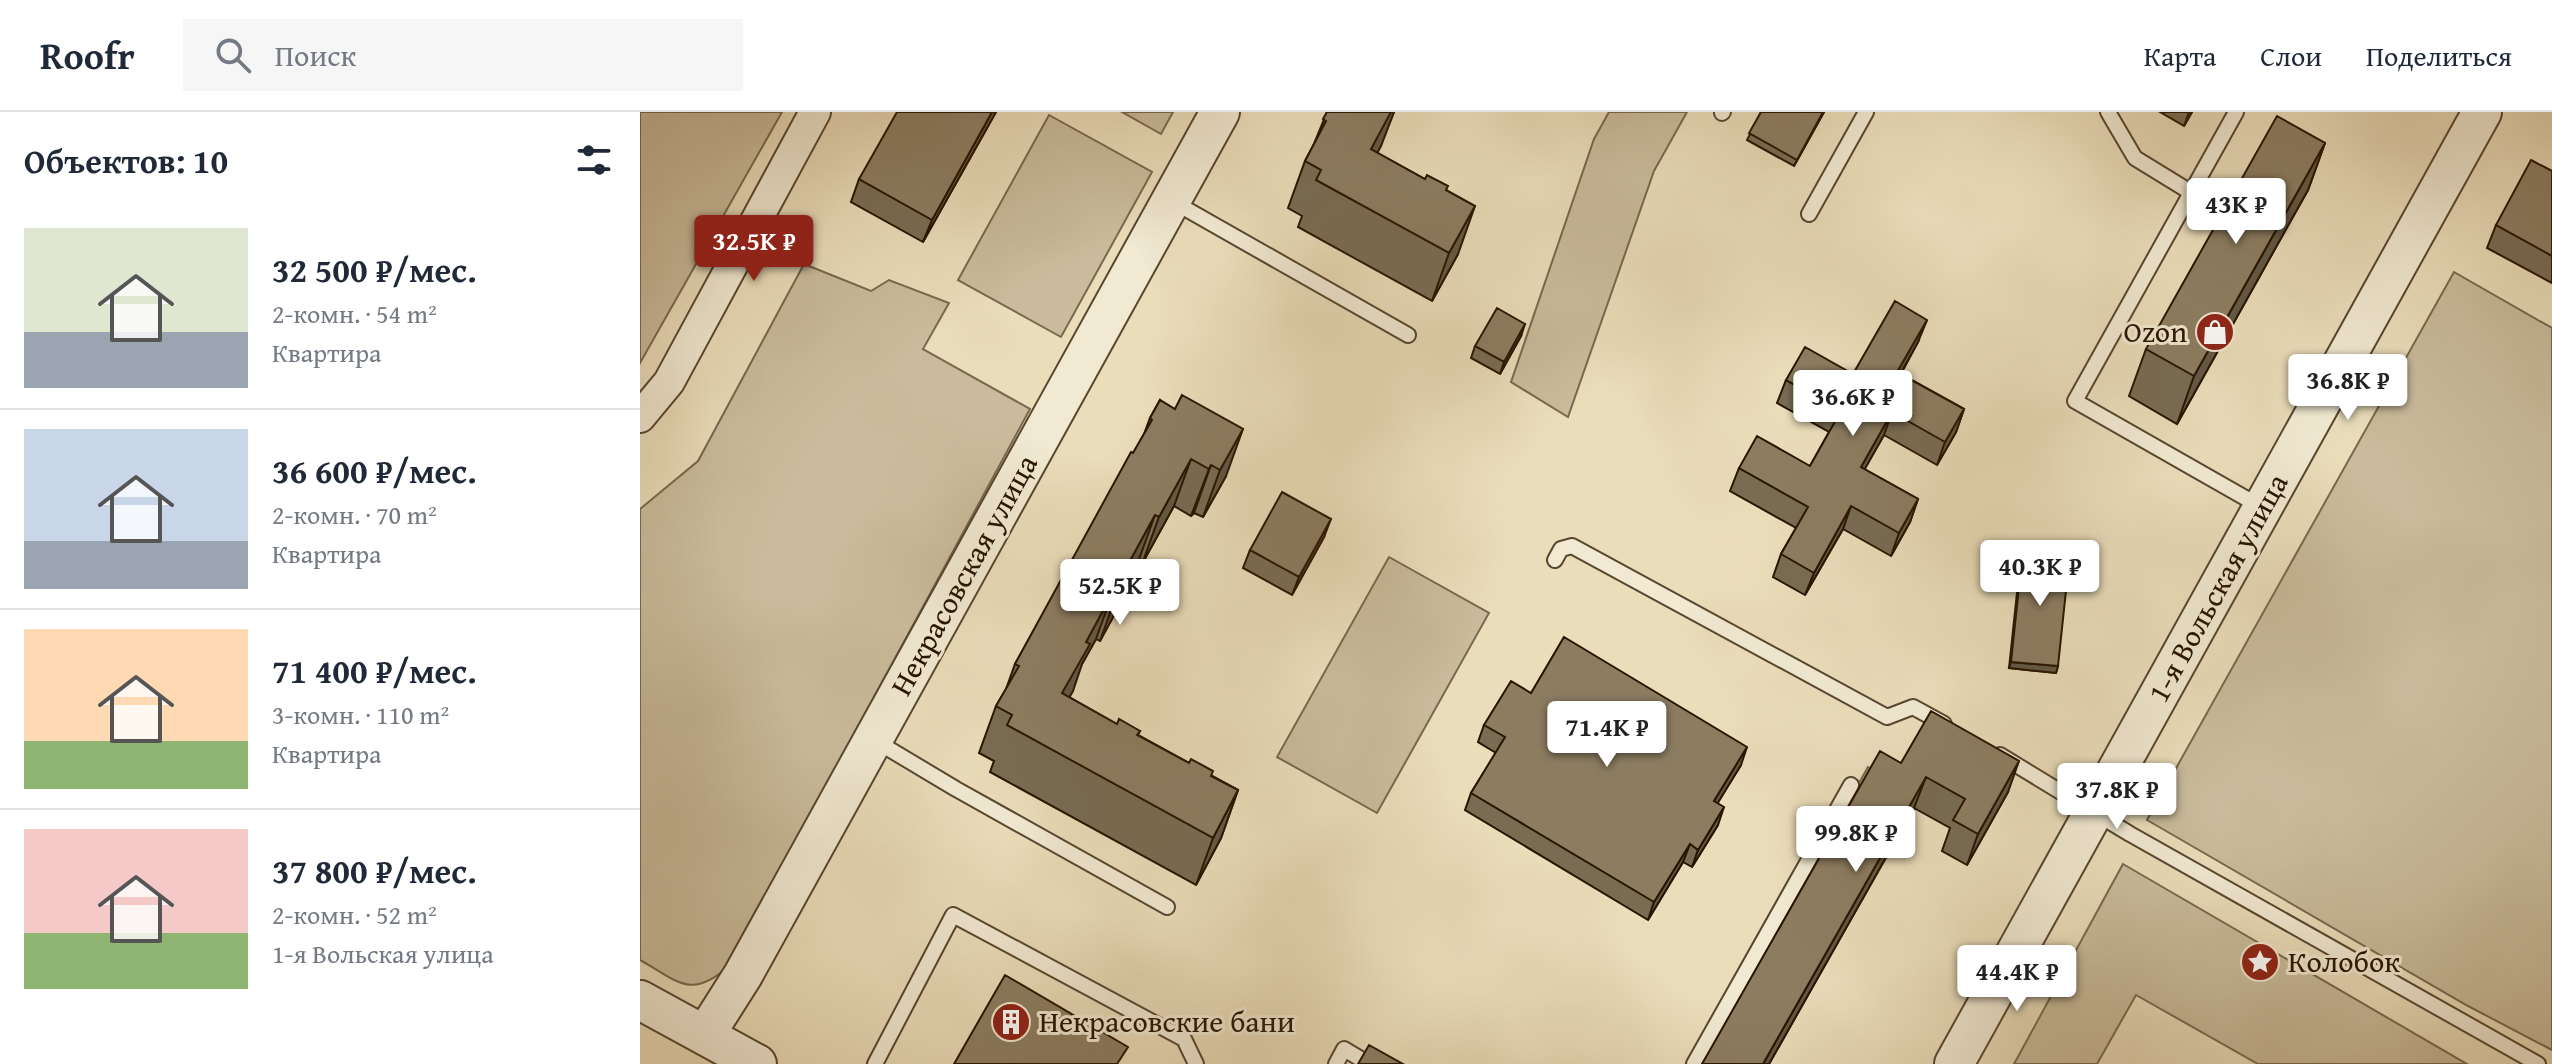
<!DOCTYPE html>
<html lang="ru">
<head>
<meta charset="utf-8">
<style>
  :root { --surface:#fff; --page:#f6f6f7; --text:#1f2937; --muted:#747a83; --line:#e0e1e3; --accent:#8f2418 }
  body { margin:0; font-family:"Gentium Book Plus",serif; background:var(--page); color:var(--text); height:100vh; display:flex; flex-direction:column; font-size:30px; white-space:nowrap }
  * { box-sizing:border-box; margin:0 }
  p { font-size:26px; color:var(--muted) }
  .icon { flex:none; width:44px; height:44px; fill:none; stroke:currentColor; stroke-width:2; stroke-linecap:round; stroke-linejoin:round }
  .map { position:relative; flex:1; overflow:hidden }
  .drawer { display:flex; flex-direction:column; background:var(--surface); width:640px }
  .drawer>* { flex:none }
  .price { position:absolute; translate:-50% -68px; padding:0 18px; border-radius:8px; background:#fff; color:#222; font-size:26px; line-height:52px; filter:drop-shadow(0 2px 4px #0008) }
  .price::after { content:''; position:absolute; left:50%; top:48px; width:24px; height:18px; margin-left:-12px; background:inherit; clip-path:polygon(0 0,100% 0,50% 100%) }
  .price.current { background:var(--accent); color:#fff }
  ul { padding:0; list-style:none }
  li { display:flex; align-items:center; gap:24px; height:200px; padding:0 24px }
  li+li { border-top:2px solid var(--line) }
  li span { display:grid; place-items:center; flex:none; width:224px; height:160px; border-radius:0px; color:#555 }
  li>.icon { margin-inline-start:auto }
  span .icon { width:96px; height:96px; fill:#fffc; stroke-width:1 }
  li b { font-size:34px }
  h2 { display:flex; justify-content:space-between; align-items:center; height:96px; padding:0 24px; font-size:34px }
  header { display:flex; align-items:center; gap:48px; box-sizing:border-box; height:112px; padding:0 40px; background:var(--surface); border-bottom:2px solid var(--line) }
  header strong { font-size:38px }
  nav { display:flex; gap:44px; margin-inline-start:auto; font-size:28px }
  .search { width:560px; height:72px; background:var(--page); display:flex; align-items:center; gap:20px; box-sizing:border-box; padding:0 28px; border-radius:0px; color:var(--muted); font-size:30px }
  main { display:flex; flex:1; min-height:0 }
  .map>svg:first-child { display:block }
  .green { fill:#c9bb9b; stroke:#78684e; stroke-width:2 }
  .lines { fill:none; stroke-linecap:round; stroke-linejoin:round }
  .service-casing { stroke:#58462f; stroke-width:18 }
  .minor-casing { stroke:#58462f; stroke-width:34 }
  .tertiary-casing { stroke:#58462f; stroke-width:42 }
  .service { stroke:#f1e9d2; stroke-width:14 }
  .minor { stroke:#f1e9d2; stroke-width:30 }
  .tertiary { stroke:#f1e9d2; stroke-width:38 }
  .wall { fill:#786c53; stroke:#271401; stroke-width:2 }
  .shaded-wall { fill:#625844; stroke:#271401; stroke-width:2 }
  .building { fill:#8c7d61; stroke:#271401; stroke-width:2 }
  .labels { text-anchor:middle; stroke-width:6; stroke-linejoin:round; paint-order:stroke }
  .poi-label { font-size:30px; fill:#271401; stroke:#f1e9d2; text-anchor:start }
  .street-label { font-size:30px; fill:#271401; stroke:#f1e9d2 }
</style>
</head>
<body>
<header>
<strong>Roofr</strong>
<div class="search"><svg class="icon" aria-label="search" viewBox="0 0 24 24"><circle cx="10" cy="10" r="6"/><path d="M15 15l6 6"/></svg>Поиск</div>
<nav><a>Карта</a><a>Слои</a><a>Поделиться</a></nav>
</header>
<main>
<section class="drawer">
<h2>Объектов: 10<svg class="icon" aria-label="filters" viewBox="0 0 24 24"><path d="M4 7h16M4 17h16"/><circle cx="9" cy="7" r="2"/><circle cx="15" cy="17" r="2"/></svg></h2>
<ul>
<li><span style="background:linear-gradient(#dfe7d0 65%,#9aa5b1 0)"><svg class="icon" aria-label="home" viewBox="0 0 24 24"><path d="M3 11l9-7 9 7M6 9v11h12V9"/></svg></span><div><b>32 500 ₽/мес.</b><p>2-комн. · 54 m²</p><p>Квартира</p></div></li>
<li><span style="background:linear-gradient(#c9d6e8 70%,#9aa5b1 0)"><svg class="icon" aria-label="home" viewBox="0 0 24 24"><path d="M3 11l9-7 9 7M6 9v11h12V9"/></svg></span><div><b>36 600 ₽/мес.</b><p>2-комн. · 70 m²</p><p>Квартира</p></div></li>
<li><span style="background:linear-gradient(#ffd9b3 70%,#8fb573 0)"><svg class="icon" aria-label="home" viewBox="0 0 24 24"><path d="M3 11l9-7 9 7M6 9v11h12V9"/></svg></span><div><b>71 400 ₽/мес.</b><p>3-комн. · 110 m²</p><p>Квартира</p></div></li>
<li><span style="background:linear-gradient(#f6c9c9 65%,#8fb573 0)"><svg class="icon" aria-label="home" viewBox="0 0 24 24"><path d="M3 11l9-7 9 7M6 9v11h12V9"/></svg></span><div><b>37 800 ₽/мес.</b><p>2-комн. · 52 m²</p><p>1-я Вольская улица</p></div></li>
</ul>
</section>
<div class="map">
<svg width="1912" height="952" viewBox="0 0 1912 952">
  <rect width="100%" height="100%" fill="#eaddba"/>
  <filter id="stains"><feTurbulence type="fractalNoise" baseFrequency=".0025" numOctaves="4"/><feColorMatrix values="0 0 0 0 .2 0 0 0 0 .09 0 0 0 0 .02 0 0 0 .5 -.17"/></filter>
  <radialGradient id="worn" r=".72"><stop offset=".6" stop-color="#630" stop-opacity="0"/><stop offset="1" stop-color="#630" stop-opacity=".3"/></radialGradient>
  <path class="green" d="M0 0H142L0 251Z
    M482 0H533L521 22Z
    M969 0H1047L1014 59 928 305 871 270 954 27Z
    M409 3 512 60 421 225 318 168Z
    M164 152 231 179 249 168 309 191 283 237 390 297 88 855C50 888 38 869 0 848V397L58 349Z
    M1814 160 1912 216V938L1828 894 1507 708Z
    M749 445 849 501 737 701 637 645Z
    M1228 655 1233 658 1094 905 1089 902Z
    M1483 752 1827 952H1618L1496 883 1457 952H1374Z"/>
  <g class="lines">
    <g class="service-casing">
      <path id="service" d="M1468 0 1495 46 1552 81
        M1596 0 1435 289 1623 396
        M1082 1 1083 0
        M532 89 768 223
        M1169 102 1226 0
        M915 448 921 437 932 434 1247 605 1273 595 1304 612
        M234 628 316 677 527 795
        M1360 643 1490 722 1898 952
        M235 952 313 803 544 927 556 952
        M696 952 704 937 729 952
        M1054 952 1211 673"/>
    </g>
    <g class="minor-casing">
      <path id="minor" d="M0 305 29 270 175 0"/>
    </g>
    <g class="tertiary-casing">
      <path id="tertiary" d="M0 888 117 952
        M65 923 103 863 580 0
        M1314 952C1488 634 1668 319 1842 0"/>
    </g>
    <use href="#service" class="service"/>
    <use href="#minor" class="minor"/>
    <use href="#tertiary" class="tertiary"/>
  </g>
  <path class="wall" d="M356 0 283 130 211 90 219 67Z
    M687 0H754L737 41 806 79 818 142 792 189 658 115 662 104 648 96 665 49 674 32Z
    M1121 0H1184L1154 54 1107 28Z
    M1520 0H1552L1544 14Z
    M1685 31 1668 78 1537 312 1489 284 1506 237Z
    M1912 59V171L1847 136 1856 113Z
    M881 224 860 262 831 246 835 234Z
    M1278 230 1261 262 1324 297 1316 320 1297 353 1244 323 1224 357 1278 387 1270 410 1251 444 1203 417 1165 483 1133 465 1141 442 1156 416 1090 379 1099 356 1170 354 1189 320 1137 291 1146 268 1213 262Z
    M520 288 586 364 563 405 554 401 551 404 534 394 502 452 498 450 493 460 482 479 473 505 460 529 456 527 442 552 429 585 477 612 500 619 498 623 598 678 581 726 556 773 350 660 354 649 339 641 356 594 366 577 375 552 504 322 510 306Z
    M684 425 652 483 603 456 610 438Z
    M1383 437 1418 554 1416 561 1369 556 1381 443Z
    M891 581 1101 653 1077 691 1078 713 1052 755 1043 750 1008 808 825 698 831 681 856 641 838 630 844 613Z
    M1261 651 1368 680 1327 753 1302 739 1310 716 1274 696 1129 952H1062Z"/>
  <path class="shaded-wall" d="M352 0H356L283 130 292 108Z
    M749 0H754L741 34 714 84 731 37Z
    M1183 0H1184L1154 54 1157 48Z
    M1549 0H1552L1544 14Z
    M1685 31 1668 78 1537 312 1554 264Z
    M835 94 818 142 792 189 809 141Z
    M1287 208 1278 230 1249 282 1257 260Z
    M885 212 881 224 860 262 864 250Z
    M1324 297 1316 320 1297 353 1305 330Z
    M1252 300 1244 323 1213 378 1221 355Z
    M603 317 586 364 563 405 580 358Z
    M551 347 534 394 502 452 519 405Z
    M571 353 554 401 551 404 569 357Z
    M1278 387 1270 410 1251 444 1259 421Z
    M1211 394 1203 417 1165 483 1174 461Z
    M515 403 498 450 482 479 473 505 460 529 486 456Z
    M691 407 684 425 652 483 659 465Z
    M473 480 456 527 442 552 433 579 404 629 422 581 446 530Z
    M1371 550 1418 554 1416 561 1369 556Z
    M1107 635 1101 653 1068 707 1074 689Z
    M1379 649 1368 680 1327 753 1338 722Z
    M1286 665 1274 696 1129 952H1123Z
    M598 678 581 726 556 773 573 726Z
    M1084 695 1078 713 1052 755 1058 738Z
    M1050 732 1043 750 1008 808 1014 790Z"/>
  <path class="building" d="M257 0H352L292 108 219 67Z
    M687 0H751L731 37 785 67 787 63 808 74 806 78 835 94 809 141 676 68 681 58 665 49 686 9 683 7Z
    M1121 0H1183L1157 48 1109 21Z
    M1637 4 1685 31 1554 264 1506 237Z
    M1891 48 1912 59V144L1856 113Z
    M1255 189 1287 208 1257 260 1324 297 1305 330 1252 300 1221 355 1278 387 1259 421 1211 394 1174 461 1141 442 1168 395 1099 356 1117 324 1170 354 1201 299 1146 268 1165 235 1213 262Z
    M857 196 885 212 864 250 835 234Z
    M542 283 603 317 580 358 571 353 569 357 551 347 519 405 515 403 510 412 486 456 490 458 477 482 473 480 446 530 450 532 422 581 477 612 479 607 500 619 497 623 549 651 551 647 573 659 571 664 598 678 573 726 367 613 372 603 356 594 379 554 375 552 491 340 493 341 512 308 510 306 520 288 535 297Z
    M642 380 691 407 659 465 610 438Z
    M1383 437 1430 441 1418 554 1371 550Z
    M924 525 1107 635 1074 689 1084 695 1058 738 1050 732 1014 790 831 681 865 625 844 613 871 569 891 581Z
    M1291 599 1379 649 1338 722 1313 708 1325 687 1286 665 1123 952H1062L1240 639 1261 651Z
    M365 863 488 935 477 952H314Z
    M729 933 763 952H718Z"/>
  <defs>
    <g id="shop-disc" transform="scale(2)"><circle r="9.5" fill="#8f2418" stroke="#f1e9d2"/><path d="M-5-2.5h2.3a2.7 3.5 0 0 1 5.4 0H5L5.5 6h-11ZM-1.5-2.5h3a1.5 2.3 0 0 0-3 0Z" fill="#fff"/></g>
    <g id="sight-disc" transform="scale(2)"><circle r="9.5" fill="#8f2418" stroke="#f1e9d2"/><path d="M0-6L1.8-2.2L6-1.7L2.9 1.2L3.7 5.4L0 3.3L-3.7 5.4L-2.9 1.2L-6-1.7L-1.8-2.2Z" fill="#fff"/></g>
    <g id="building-disc" transform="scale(2)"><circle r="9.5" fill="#8f2418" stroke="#f1e9d2"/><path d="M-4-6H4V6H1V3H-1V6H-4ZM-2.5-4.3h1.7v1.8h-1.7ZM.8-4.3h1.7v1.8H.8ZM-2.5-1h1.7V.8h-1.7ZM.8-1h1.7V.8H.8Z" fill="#fff"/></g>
  </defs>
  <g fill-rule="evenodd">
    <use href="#shop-disc" x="1575" y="220"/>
    <use href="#sight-disc" x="1620" y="850"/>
    <use href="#building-disc" x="371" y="910"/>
  </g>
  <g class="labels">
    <g class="poi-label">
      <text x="1547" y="230" text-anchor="end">Ozon</text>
      <text x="1648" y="860">Колобок</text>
      <text x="399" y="920">Некрасовские бани</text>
    </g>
    <g class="street-label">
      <text transform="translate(324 463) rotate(-61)" y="10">Некрасовская улица</text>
      <text transform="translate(1578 476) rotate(-61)" y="10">1-я Вольская улица</text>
    </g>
  </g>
  <rect width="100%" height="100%" filter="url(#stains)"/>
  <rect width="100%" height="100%" fill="url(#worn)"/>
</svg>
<b class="price" style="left:1596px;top:134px">43K ₽</b>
<b class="price current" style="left:114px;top:171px">32.5K ₽</b>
<b class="price" style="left:1708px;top:310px">36.8K ₽</b>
<b class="price" style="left:1213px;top:326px">36.6K ₽</b>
<b class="price" style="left:1400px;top:496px">40.3K ₽</b>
<b class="price" style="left:480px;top:515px">52.5K ₽</b>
<b class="price" style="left:967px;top:657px">71.4K ₽</b>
<b class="price" style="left:1477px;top:719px">37.8K ₽</b>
<b class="price" style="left:1216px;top:762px">99.8K ₽</b>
<b class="price" style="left:1377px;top:901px">44.4K ₽</b>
</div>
</main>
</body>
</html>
